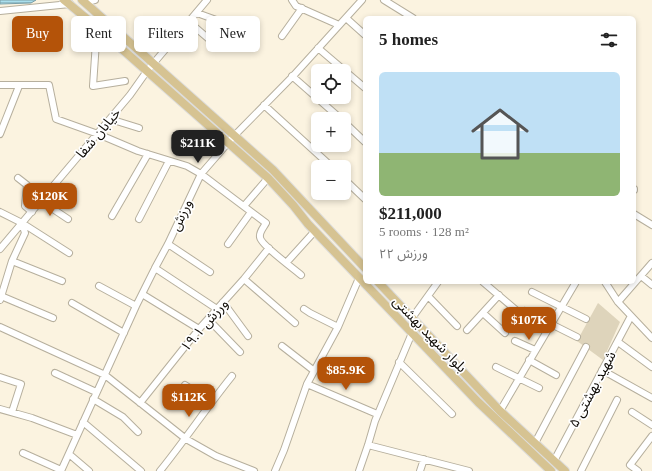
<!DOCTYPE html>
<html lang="en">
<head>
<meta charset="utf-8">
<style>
  :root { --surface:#fff; --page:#f6f6f6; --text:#222; --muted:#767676; --accent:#b45309 }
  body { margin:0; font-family:"Times New Roman","Noto Sans Arabic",serif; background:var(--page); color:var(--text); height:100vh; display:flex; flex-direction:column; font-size:15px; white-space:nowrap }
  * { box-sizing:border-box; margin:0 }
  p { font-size:13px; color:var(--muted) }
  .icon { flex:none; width:22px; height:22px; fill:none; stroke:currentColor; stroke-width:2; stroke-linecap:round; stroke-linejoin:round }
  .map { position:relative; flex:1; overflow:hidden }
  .details { position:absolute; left:363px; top:16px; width:273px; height:268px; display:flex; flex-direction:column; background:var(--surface); border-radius:6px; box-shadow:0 2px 6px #0003 }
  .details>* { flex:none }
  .top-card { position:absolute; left:12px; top:16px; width:291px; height:36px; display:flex; gap:8px }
  .tools { position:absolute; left:311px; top:64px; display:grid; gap:8px }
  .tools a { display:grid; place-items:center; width:40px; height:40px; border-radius:6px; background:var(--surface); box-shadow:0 2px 6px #0003; font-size:20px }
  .price { position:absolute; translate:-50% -34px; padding:0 9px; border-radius:8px; background:var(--accent); color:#fff; font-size:13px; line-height:26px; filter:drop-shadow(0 1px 2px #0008) }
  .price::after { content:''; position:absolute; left:50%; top:24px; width:12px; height:9px; margin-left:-6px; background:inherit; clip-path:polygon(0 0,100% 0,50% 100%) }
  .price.selected { background:#222; color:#fff }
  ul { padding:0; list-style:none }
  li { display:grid; align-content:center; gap:8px; height:212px; padding:0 16px }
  li span { display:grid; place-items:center; height:124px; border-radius:6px; color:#555 }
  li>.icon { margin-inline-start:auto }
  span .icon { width:72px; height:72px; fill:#fffc; stroke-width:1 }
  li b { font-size:17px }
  h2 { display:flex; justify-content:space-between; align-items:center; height:48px; padding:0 16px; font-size:17px }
  .pill { padding:0 14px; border-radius:6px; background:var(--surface); box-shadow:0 2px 6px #0003; font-size:14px; line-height:36px }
  .pill.selected { background:var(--accent); color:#fff }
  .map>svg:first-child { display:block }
  .park { fill:#ded4bb }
  .water { fill:url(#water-rules); stroke:#7b9fa8 }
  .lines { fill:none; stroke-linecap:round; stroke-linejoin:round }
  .minor-casing { stroke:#b6af9d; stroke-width:8 }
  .major-casing { stroke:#dddddc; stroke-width:10 }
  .minor { stroke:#fff; stroke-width:6 }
  .major { stroke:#d6c392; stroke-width:8 }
  .labels { text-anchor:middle; stroke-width:3.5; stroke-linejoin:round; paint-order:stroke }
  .street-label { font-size:14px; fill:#0e0b06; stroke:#fff }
</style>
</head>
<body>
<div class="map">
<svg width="652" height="471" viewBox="0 0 652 471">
  <defs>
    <pattern id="water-rules" width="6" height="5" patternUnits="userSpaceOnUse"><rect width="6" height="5" fill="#aadfed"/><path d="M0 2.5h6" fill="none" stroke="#91beca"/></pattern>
  </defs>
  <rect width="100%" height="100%" fill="#fbf3e0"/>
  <path class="park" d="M598 303 620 322 603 360 577 341Z"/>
  <path class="water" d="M0 0H36L31 3 0 4Z"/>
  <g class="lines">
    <g class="minor-casing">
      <path id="minor" d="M292 0 296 6 339 25
        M384 0 413 18
        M85 2 95 0
        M0 11 70 4
        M197 13 230 25
        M346 18 365 35
        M189 22 217 46
        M97 27 93 86 125 81
        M282 36 302 8
        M318 48 365 88
        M292 76 341 119
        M0 85H49L56 119 98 134 138 151 187 166 201 174 266 223C264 227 259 232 260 237 260 244 294 269 301 275
        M264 105 332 167
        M110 119 139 128
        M344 122 365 142
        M0 134 19 86
        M18 178 27 185 25 206 32 212
        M344 179 365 199
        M634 190V189
        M41 201 68 219
        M244 206 268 178
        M0 212 22 223 69 253
        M634 214 652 225
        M112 216 148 154
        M139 219 169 161
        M168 244 210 272
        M228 244 251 212
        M0 249 130 95 147 71 207 0
        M12 261 62 281
        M286 263 315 231
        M155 268 217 309
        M641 276 652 285
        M244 279 295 323
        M483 282 516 310
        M605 282 618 302 652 338
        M99 286 136 306
        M532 292 586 319
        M142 294 199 329
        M1 296 53 318
        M428 296 457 326
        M0 300 12 261 25 233 22 223
        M223 302 248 336
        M618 302 652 263
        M72 303 124 333
        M304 309 310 313 338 327
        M525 311 577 337
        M483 313 505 333
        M412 318 438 282
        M208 319 240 352
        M0 327 105 375 186 439 216 456 254 471
        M467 330 499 295
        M515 341 535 350
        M618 342 652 367
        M282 346 313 370
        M529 360 556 375
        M399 362 452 414
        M496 367 539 388
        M602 370 652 398
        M55 373 96 392
        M0 377 21 384 12 412
        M307 384 377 414
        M185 385 211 402
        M93 399 123 417 138 432
        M140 403 199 329 244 279 269 248
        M0 409 32 418 77 435
        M500 411 576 282
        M632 412 652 425
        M83 422 141 471
        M535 443 586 347
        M368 445 469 471
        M23 453 61 470
        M69 454 89 471
        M554 461 631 316
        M61 471 136 306 155 268 168 244 201 174 234 136 294 75 362 0
        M160 471C185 440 207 407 232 376
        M275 471 284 450 307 384 338 327 359 278
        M359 471 368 445 375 421 412 333
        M420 471 424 459
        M581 471 617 400
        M638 471 630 465 652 436"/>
    </g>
    <g class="major-casing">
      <path id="major" d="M64 0 97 27 268 178 293 205 308 224 478 402 551 471
        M82 0 273 170 365 268
        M378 282 500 411 565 471"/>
    </g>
    <use href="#minor" class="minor"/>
    <use href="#major" class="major"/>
  </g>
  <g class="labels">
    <g class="street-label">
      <text transform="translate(98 133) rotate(-50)" y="5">خیابان شفا</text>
      <text transform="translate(181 215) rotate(-65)" y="5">ورزش</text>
      <text transform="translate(204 325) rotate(-49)" y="5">ورزش ۱۹.۱</text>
      <text transform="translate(430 334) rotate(46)" y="5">بلوار شهید بهشتی</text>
      <text transform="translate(592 389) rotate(-62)" y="5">شهید بهشتی ۵</text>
    </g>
  </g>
</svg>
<div class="tools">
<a><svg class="icon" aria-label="locate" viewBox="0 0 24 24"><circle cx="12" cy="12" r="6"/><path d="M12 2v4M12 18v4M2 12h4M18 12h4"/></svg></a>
<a>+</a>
<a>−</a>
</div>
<b class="price selected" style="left:198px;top:164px">$211K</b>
<b class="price" style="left:50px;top:217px">$120K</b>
<b class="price" style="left:529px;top:341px">$107K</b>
<b class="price" style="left:346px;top:391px">$85.9K</b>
<b class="price" style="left:189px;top:418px">$112K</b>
<div class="top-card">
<a class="pill selected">Buy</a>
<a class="pill">Rent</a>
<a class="pill">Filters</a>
<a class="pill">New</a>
</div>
<section class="details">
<h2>5 homes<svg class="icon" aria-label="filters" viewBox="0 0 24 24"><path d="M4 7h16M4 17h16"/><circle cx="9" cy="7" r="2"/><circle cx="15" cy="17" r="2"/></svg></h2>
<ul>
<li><span style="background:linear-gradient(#bfe0f5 65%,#8fb573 0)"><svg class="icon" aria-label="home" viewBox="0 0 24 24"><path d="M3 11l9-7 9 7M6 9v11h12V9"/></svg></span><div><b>$211,000</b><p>5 rooms · 128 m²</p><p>ورزش ۲۲</p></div></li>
</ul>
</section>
</div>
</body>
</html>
